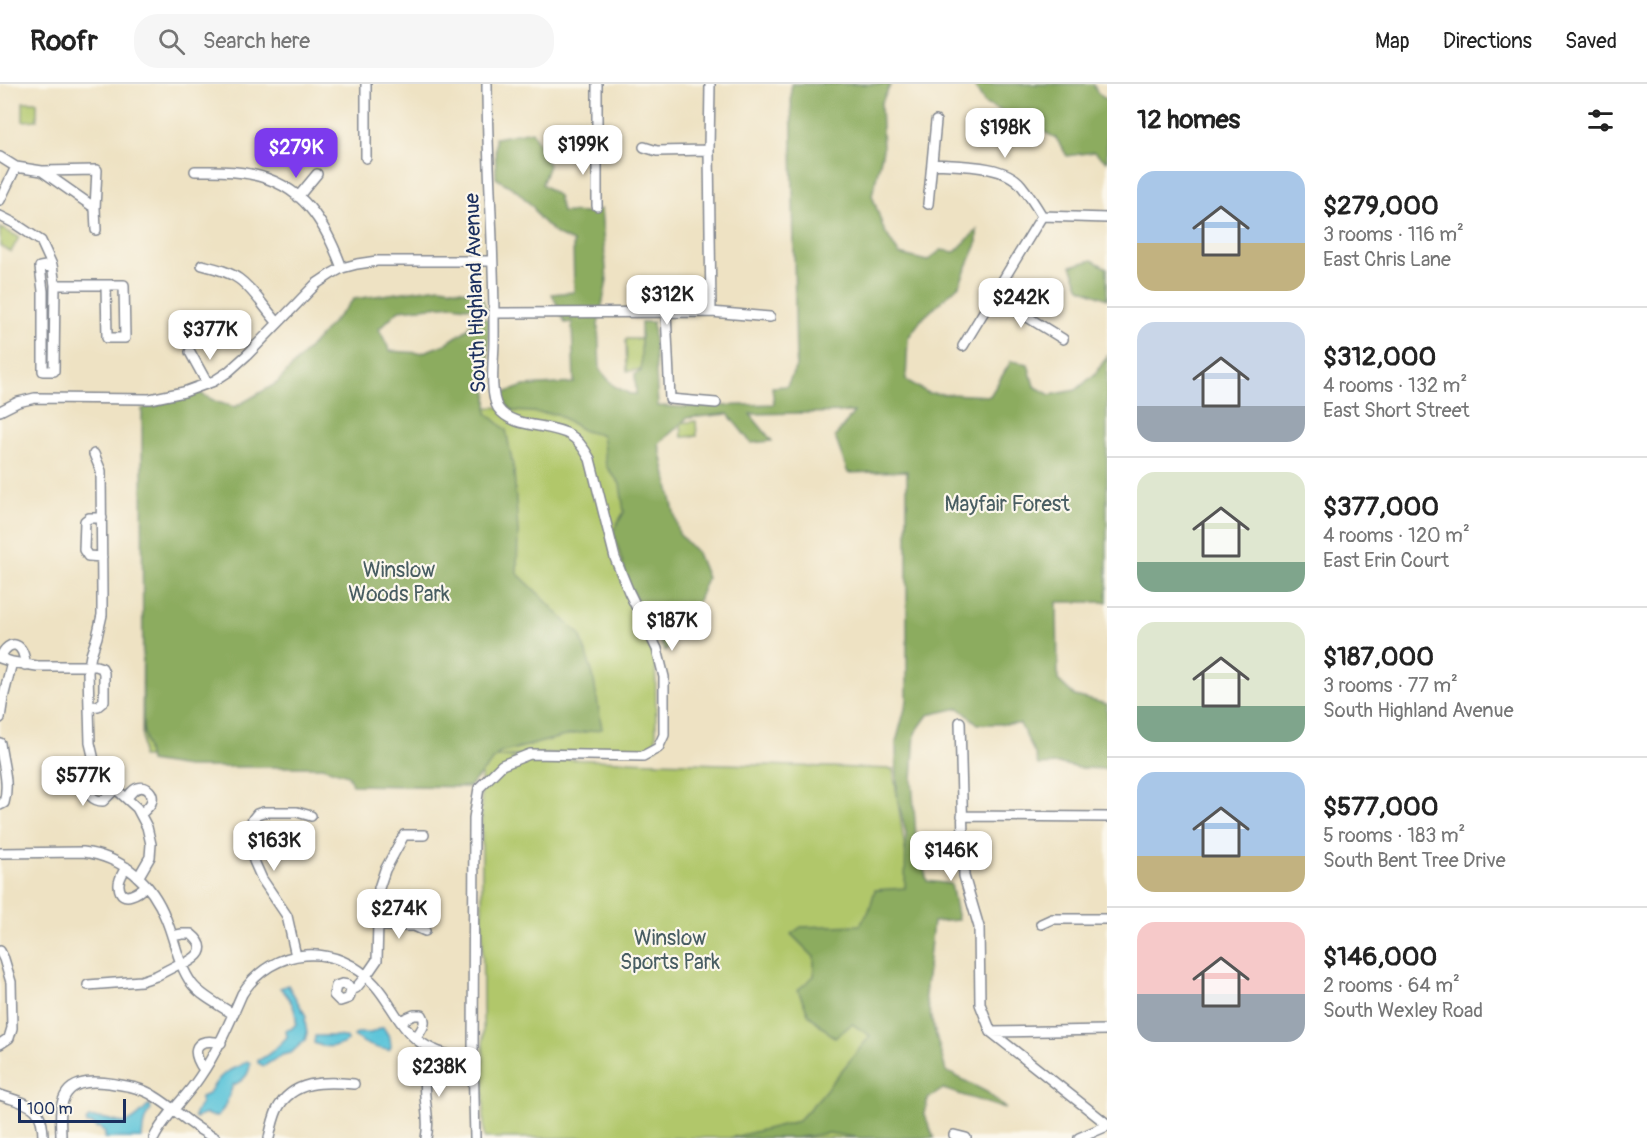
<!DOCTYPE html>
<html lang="en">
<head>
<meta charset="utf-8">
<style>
  :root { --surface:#fff; --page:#f6f6f6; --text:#222; --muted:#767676; --line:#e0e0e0; --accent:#7c3aed }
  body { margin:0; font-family:Pangolin,sans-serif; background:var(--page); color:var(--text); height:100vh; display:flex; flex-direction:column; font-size:22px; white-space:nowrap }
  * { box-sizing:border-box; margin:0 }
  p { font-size:20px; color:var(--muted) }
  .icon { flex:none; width:33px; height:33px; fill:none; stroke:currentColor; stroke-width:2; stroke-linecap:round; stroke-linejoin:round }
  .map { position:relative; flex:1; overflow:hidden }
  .drawer { display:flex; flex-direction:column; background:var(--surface); width:540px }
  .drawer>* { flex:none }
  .scale { position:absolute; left:18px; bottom:15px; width:108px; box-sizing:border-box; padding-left:6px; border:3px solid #1b2f5e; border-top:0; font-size:16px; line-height:21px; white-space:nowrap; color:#1b2f5e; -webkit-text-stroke:4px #fbf7ec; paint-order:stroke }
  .price { position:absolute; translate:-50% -51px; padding:0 14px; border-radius:12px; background:#fff; color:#222; font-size:20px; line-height:39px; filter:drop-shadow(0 2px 3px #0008) }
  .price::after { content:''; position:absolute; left:50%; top:36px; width:18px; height:14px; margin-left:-9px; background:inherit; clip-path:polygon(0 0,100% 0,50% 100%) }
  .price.on { background:var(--accent); color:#fff }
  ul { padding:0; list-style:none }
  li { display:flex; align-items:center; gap:18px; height:150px; padding:0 30px }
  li+li { border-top:2px solid var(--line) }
  li span { display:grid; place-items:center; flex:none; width:168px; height:120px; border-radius:18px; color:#555 }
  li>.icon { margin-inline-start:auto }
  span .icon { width:72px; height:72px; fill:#fffc; stroke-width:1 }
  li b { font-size:26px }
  h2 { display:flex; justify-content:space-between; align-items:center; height:72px; padding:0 30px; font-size:26px }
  header { display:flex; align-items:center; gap:36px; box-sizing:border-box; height:84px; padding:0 30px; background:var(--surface); border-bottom:2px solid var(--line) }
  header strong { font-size:28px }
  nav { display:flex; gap:33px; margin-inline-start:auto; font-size:21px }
  .search { width:420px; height:54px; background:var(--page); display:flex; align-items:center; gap:15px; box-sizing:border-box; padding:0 21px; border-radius:24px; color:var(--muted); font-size:22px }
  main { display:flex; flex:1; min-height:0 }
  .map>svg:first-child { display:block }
  .green { fill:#b1c76b; stroke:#667b64; stroke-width:1.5 }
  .forest { fill:#8cac5f; stroke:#546e5e; stroke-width:1.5 }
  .water { fill:#5cc4d9; stroke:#3c7a9c; stroke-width:1.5 }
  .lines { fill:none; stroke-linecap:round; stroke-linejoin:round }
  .minor-casing { stroke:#848890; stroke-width:12 }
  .minor { stroke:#fff; stroke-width:9 }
  .labels { text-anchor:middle; stroke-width:4.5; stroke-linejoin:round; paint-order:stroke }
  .street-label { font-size:21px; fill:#1b2f5e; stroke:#fbf7ec }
  .park-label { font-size:21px; fill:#485d62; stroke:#fbf7ec }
</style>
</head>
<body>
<header>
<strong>Roofr</strong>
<div class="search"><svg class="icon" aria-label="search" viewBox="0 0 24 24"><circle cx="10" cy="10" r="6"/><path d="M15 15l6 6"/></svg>Search here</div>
<nav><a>Map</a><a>Directions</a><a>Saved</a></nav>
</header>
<main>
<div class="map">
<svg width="1107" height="1054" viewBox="0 0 1107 1054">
  <rect width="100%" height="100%" fill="#fbf7ec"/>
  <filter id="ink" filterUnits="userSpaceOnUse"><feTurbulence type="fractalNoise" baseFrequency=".0167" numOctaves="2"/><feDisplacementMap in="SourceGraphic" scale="12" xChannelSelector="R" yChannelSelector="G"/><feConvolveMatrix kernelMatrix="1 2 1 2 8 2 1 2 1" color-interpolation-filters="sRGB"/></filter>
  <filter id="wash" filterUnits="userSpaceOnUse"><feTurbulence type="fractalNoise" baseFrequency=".008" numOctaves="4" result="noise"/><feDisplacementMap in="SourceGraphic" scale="24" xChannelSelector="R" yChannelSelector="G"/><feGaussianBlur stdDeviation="1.35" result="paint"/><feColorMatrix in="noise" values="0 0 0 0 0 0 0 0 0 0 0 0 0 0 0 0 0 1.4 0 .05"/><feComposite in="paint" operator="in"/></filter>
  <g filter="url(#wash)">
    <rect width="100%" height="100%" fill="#eee2c3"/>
    <path class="green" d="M23 18H37V36L23 37Z
      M0 144 19 153 11 168 0 162Z
      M626 255H641L642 286 627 287Z
      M654 323 656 664 492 673 893 685 916 838 919 1054H484L481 673H142L144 324Z
      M696 337 697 352 682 353 681 339Z"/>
    <path class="forest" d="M791 0H891L881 20 883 66 872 111 884 146 899 170 927 177 941 166 955 168 977 146V160L959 201 921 236 908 254 906 296 928 309 990 312 1011 277 1028 280 1034 302 1050 311 1076 306 1096 289 1107 272V518H1057L1058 596 1075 612 1107 620V685L1079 684 1061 680 1038 681 1035 670 1020 640H978L959 624 928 631 915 649 912 696 916 752 927 797 951 800 958 836 933 838 925 912 946 987 987 1008 1006 1025 943 1005 928 1015 924 1029 934 1054H859L829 1049 795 1054H730L798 1037 820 1013 870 952 852 940 835 954 809 931 798 906 814 892V873L791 850 801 843 860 841 869 827 875 806 905 804 906 749 897 713 896 658 907 617V387L848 389 835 353 854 328 750 330 772 357 751 359 728 330 687 334 659 360 679 450 697 469 707 494 695 524 680 536 671 551V562L665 567 629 501 613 447 624 428 620 400 606 382 602 351 584 347 557 330 513 327 498 311 524 302 574 299 572 238 565 239 552 210 574 208 573 158 556 150 539 134 533 123 516 106 496 94 495 54 532 47 549 81 542 100 558 112 562 128 589 129 601 125 607 197 598 241 600 286 614 302 630 310H636L635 290 641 287V238H653L658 322 683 323 774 320 772 303 787 302 796 282Z
      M973 0H1093L1097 8 1107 17V78L1094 68 1067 72 1056 54 1011 31 985 20Z
      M1092 176 1107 184V215L1080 204 1071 182Z
      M440 203 480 209 487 226 453 221 399 226 379 245 390 267 421 269 445 260 468 245 475 231 489 236 487 329 506 346 514 387 518 448 517 489 541 512 566 538 580 550 593 591 602 645 569 651 500 669 469 703 352 701 348 691 322 683H187L149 677 143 644 142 325 198 308 217 318 235 323 277 299 354 215Z"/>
    <path class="water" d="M288 901 306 932 305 938 307 949 305 956 291 969 282 971 264 982 258 979V976C268 973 279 961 287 953L286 946 291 945 296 940C297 927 290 913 280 904Z
      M383 943 390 954 391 963 389 966C377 965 363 960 354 952L357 949H371Z
      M315 952H338L347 954 348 957C338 964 324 964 314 959Z
      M247 977 250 979C250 990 243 997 233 1001 230 1009 224 1030 216 1032 213 1033 209 1031 206 1030L196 1034 194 1032 201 1018V1013L208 1010 217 997C219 995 221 992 224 990 231 984 240 983 247 977Z
      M150 1020 151 1026C144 1032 143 1044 142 1054H104L105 1049 99 1043 96 1044 93 1040H87L86 1037 89 1034C123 1031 118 1054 150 1020Z"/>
  </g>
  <g filter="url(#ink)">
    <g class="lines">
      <g class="minor-casing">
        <path id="minor" d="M366 0V74
          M597 0V122
          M710 0 709 66 711 228
          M644 63 657 67 709 66
          M0 73 16 83 42 87 97 86 95 124 96 146
          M933 80C959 82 1004 80 1021 101 1029 111 1036 122 1042 132
          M42 87 95 124
          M195 87C213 87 232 86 250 90 303 100 325 138 342 184
          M298 113 317 90
          M0 116 16 83
          M928 120 936 37
          M0 132 14 139 41 157 52 181 55 201 54 287H43V207L40 183 52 181
          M1042 132 1107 134
          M202 181C214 184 228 187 239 195 254 206 265 225 278 239
          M55 201H106
          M106 201H124L125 254H107Z
          M993 212 1063 255
          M666 228 670 315 716 319
          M494 229 711 228 770 233
          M963 262 1042 132
          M190 268 207 299
          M0 327 18 318 35 314 150 315 184 308 214 297 228 288 247 271 316 200 331 190 342 184 357 180 377 177H492
          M94 370 101 387 102 510V531L97 553 91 571 88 588 90 659 94 676 101 690 106 696 137 724 147 743 151 760 150 773 139 792
          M102 434H89L85 437 84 466 88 472 102 473
          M0 574 12 578 37 582H96L102 584 104 589V617L98 622 89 623
          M0 574C10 552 25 560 25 581
          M0 634 3 614 12 578
          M960 638 964 792 979 843 980 920 991 948 1107 1040
          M0 659C2 678 10 699 4 719L0 721
          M101 690C98 693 92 697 90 701 85 710 94 717 103 717L115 705
          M127 714C130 710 133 705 138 704 147 701 155 710 151 719 149 723 144 727 141 730
          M962 732 1107 733
          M0 769 83 768C123 773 152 798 166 835 175 856 178 881 192 900 202 913 220 921 233 930
          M126 783C123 789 118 796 119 802 121 821 140 808 146 801
          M1041 840 1052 835H1107
          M377 842H414L425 847
          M172 852 182 850H191C210 865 197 874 182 881
          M0 867 4 875 11 898 12 944 9 954 0 960
          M296 872 287 832 262 795 254 777 251 761V740L253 735 257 730 263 728H297L311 732
          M88 901 141 897 156 892 181 879
          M351 906 348 901 342 900 336 902 334 911 340 917 349 914 351 906 356 904 366 892 377 876 379 804 385 786 404 751H424
          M400 937 414 931H422C428 940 420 947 416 954
          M991 948 1107 946
          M204 986C190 966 195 953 221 959
          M0 1011C28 1021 43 1019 43 1054
          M954 1051 966 1054
          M61 1054C61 1045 60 1035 61 1026 64 995 91 996 115 1000 128 1002 142 1004 154 1012 176 1025 191 1043 215 1054
          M154 1054C165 1031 185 1015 199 994 217 968 229 940 242 910 272 862 337 857 375 901 391 919 400 944 420 958 437 970 454 973 473 973
          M269 1054C271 1045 273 1035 277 1026 292 996 325 997 354 1000
          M426 1054C431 1034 422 1013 425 993 426 983 430 975 435 966
          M475 1054 473 973 474 734 479 704 502 681 530 670 643 672 658 664 664 651V593L657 565 629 508 615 474 590 375C585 366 579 356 570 351 551 339 512 345 498 324 489 309 494 274 494 256 495 171 487 85 487 0
          M1079 1054 1107 1042"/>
      </g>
      <use href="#minor" class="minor"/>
    </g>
  </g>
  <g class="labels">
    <g class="street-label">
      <text transform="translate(475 209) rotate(-92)" y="7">South Highland Avenue</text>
    </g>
    <g class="park-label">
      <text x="1007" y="427">Mayfair Forest</text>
      <text x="399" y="493">Winslow<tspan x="399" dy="24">Woods Park</tspan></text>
      <text x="670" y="861">Winslow<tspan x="670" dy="24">Sports Park</tspan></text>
    </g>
  </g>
</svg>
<div class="scale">100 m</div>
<b class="price" style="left:1005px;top:75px">$198K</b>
<b class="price" style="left:583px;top:92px">$199K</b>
<b class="price on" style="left:296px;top:95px">$279K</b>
<b class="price" style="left:667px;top:242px">$312K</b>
<b class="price" style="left:1021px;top:245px">$242K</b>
<b class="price" style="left:210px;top:277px">$377K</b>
<b class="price" style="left:672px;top:568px">$187K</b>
<b class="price" style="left:83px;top:723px">$577K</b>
<b class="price" style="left:274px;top:788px">$163K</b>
<b class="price" style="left:951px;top:798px">$146K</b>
<b class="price" style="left:399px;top:856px">$274K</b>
<b class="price" style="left:439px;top:1014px">$238K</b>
</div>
<section class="drawer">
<h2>12 homes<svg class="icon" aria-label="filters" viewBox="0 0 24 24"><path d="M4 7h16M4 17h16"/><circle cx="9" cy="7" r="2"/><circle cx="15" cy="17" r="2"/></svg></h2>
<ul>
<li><span style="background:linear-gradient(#a9c7e8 60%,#c2b280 0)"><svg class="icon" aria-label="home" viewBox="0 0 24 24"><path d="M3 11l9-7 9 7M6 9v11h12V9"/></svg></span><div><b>$279,000</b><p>3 rooms · 116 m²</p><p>East Chris Lane</p></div></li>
<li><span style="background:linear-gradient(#c9d6e8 70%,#9aa5b1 0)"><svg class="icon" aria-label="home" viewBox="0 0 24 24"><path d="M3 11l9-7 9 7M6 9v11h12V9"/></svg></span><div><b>$312,000</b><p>4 rooms · 132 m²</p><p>East Short Street</p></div></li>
<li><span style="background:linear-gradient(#dfe7d0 75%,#7fa58c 0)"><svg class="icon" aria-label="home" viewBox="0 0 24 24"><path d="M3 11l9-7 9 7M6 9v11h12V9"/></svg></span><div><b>$377,000</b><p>4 rooms · 120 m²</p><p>East Erin Court</p></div></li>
<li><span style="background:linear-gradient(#dfe7d0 70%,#7fa58c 0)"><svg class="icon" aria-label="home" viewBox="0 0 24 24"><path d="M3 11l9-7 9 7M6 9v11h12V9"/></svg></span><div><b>$187,000</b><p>3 rooms · 77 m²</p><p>South Highland Avenue</p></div></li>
<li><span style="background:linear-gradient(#a9c7e8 70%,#c2b280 0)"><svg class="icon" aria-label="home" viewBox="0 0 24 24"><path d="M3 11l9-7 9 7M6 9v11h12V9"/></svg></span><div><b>$577,000</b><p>5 rooms · 183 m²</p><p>South Bent Tree Drive</p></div></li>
<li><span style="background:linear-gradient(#f6c9c9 60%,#9aa5b1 0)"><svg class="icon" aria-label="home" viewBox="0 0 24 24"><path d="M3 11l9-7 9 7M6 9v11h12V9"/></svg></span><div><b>$146,000</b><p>2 rooms · 64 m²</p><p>South Wexley Road</p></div></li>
</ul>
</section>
</main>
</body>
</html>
